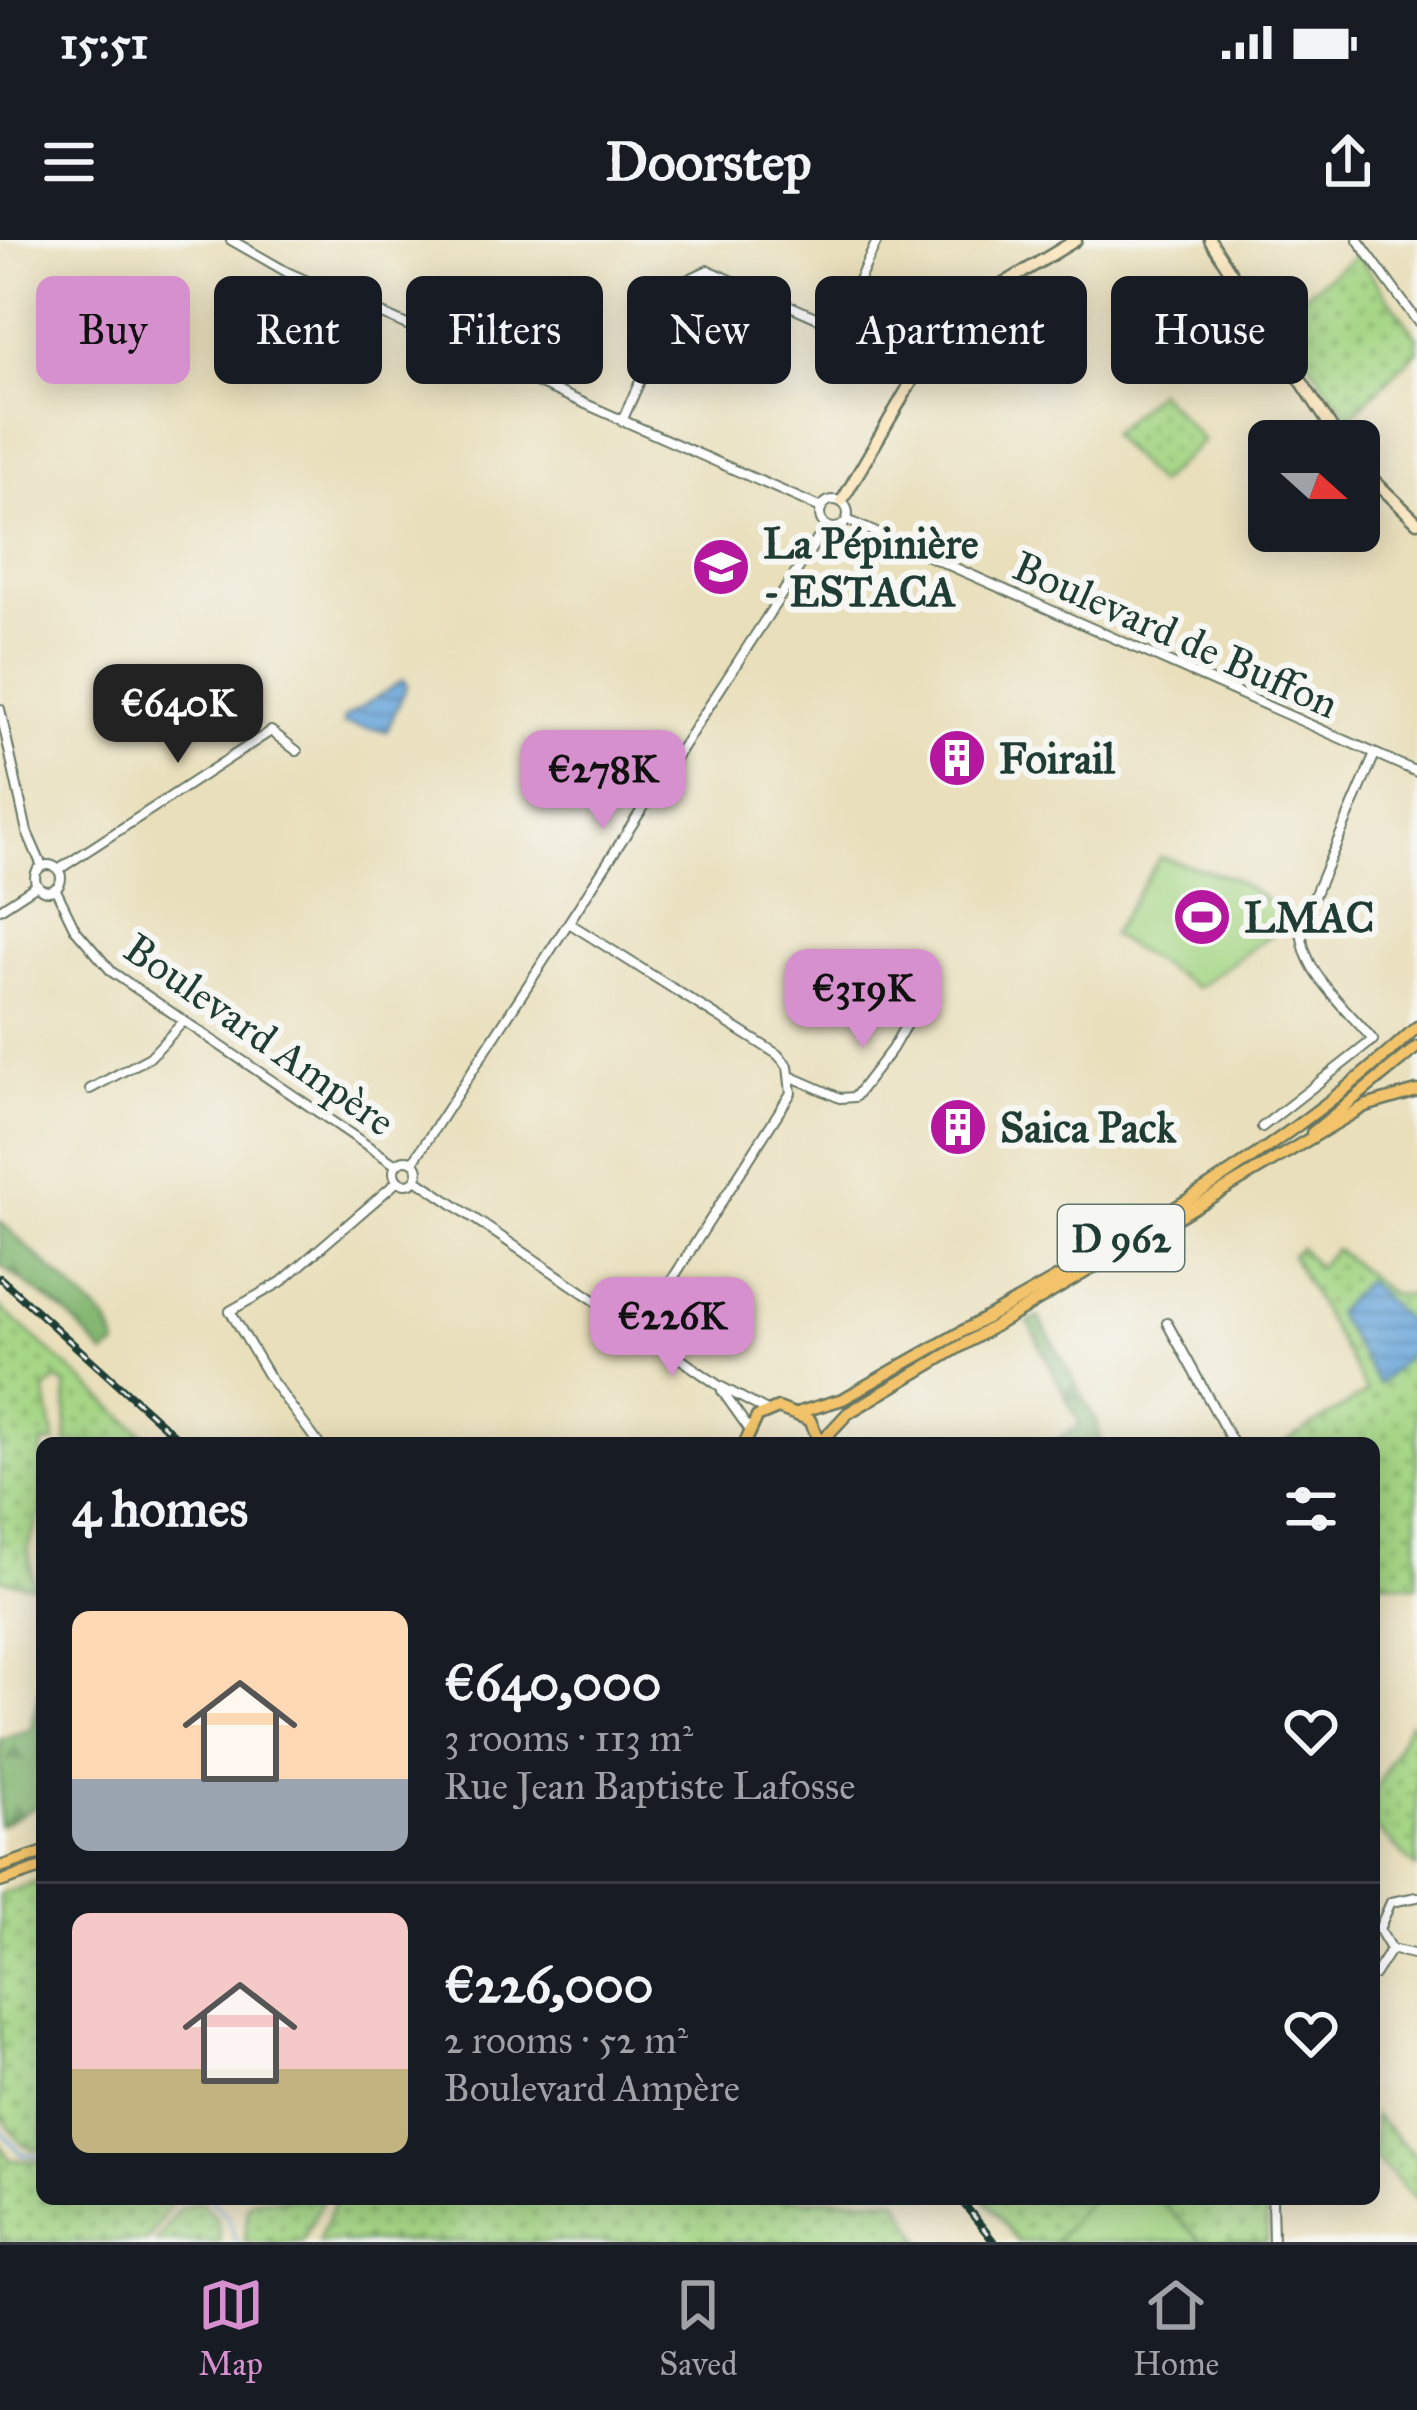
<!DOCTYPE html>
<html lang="en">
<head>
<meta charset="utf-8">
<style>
  :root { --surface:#171b24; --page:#242831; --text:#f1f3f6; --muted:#9ea1a6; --line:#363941; --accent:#d690ce }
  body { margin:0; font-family:"IM FELL Great Primer",serif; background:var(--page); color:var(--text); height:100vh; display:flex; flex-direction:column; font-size:45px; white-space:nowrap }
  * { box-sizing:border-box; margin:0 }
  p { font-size:39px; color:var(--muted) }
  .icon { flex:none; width:66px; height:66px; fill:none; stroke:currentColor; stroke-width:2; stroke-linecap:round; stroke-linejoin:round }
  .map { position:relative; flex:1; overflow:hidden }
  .sheet { position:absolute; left:36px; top:1197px; width:1344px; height:768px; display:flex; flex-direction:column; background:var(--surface); border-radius:18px; box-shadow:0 6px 30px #0003 }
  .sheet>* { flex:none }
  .top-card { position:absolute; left:36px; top:36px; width:1347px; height:108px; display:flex; gap:24px }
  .needle { width:78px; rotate:111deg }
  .tools { position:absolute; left:1248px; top:180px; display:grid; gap:24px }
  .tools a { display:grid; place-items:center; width:132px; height:132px; border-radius:18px; background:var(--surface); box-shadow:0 6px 30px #0003; font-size:60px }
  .price { position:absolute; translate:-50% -102px; padding:0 27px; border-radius:24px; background:var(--accent); color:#111; font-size:39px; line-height:78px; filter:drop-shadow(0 3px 6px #0008) }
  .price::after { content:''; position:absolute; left:50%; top:72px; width:36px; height:27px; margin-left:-18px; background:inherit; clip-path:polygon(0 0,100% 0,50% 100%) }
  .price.on { background:#222; color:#fff }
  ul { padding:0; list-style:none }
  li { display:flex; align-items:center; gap:36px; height:300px; padding:0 36px }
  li+li { border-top:3px solid var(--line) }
  li span { display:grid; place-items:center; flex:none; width:336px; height:240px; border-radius:18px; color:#555 }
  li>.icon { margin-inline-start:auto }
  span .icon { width:144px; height:144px; fill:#fffc; stroke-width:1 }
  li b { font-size:51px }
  h2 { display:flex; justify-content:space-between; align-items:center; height:144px; padding:0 36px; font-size:51px }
  .pill { padding:0 42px; border-radius:18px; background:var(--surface); box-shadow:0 6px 30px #0003; font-size:42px; line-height:108px }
  .pill.on { background:var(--accent); color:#111 }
  .status { display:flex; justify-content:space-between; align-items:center; height:84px; padding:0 60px; background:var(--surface); direction:ltr }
  .status svg { height:33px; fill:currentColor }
  header { display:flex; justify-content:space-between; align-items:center; height:156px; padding:0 36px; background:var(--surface); font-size:54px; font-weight:800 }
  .tab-bar { display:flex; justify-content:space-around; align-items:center; height:168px; border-top:3px solid var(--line); background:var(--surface); font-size:33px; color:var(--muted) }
  .tab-bar a { display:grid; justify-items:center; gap:6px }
  .tab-bar .on { color:var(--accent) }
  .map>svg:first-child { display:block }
  .grass { fill:url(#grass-dots); stroke:#628a5c; stroke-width:3 }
  .forest { fill:url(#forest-firs); stroke:#527a53; stroke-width:3 }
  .garden { fill:#a5d685; stroke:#628a5c; stroke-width:3 }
  .water { fill:url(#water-rules); stroke:#447287; stroke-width:3 }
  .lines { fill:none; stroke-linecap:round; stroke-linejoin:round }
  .stream { stroke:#69a6da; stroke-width:3 }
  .street-casing { stroke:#667663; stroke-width:12 }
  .secondary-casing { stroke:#667663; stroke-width:15 }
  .primary-casing { stroke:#667663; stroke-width:15 }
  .street { stroke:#fff; stroke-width:8 }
  .secondary { stroke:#fae7c3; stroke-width:10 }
  .primary { stroke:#f2c36a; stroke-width:10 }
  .rail-casing { stroke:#1f3d34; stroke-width:8 }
  .rail { stroke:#f6f6f2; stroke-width:3; stroke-dasharray:9; stroke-linecap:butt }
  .labels { text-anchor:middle; stroke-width:12; stroke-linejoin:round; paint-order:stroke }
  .shield { fill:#f6f6f2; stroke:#60746d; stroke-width:3 }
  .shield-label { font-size:39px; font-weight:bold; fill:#1f3d34 }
  .poi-label { font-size:42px; font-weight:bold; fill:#1f3d34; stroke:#f6f6f2; text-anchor:start }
  .street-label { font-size:42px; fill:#1f3d34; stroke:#f6f6f2 }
</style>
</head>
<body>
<div class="status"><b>15:51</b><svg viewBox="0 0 49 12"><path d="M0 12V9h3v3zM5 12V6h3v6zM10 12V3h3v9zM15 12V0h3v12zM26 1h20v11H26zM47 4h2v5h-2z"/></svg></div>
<header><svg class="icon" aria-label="menu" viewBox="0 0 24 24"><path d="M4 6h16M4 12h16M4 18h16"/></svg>Doorstep<svg class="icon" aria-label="share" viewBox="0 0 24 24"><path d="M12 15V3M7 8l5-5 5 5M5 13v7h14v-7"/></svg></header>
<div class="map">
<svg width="1417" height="2002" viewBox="0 0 1417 2002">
  <defs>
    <pattern id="grass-dots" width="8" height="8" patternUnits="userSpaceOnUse" patternTransform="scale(3)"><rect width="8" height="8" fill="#a5d685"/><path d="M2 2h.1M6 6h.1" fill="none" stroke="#86af6e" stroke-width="1.8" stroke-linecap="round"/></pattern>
    <pattern id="forest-firs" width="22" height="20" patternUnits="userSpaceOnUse" patternTransform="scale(3)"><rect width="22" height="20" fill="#84b772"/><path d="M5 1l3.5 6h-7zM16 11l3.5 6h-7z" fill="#6b965e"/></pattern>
    <pattern id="water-rules" width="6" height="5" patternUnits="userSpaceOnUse" patternTransform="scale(3)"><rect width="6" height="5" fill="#69a6da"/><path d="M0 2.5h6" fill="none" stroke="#5688b2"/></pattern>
  </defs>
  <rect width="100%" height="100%" fill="#f6f6f2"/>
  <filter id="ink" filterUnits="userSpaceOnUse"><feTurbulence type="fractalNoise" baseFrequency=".00833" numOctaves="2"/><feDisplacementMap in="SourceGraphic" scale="24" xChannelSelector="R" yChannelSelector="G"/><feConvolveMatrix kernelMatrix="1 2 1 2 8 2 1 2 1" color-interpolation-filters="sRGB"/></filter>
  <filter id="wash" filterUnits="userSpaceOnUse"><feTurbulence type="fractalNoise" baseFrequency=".004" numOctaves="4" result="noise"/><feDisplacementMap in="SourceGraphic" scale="48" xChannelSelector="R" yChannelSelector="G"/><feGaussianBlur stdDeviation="2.7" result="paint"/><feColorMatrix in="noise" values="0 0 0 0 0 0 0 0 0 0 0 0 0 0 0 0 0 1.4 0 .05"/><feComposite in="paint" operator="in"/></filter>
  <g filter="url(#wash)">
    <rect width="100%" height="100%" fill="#e9dfbb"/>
    <path class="grass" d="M1357 15 1417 97V111L1349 178 1276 75Z
      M1157 151 1203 201 1157 244 1110 194Z
      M1300 1008 1318 1027 1335 1009 1391 1054 1417 1056V1346L1374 1340V1203H1284L1367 1152 1291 1015Z
      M0 1067 153 1203H67L66 1146 57 1139 45 1150 55 1203H42V1270L28 1308 34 1346 0 1339Z
      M1410 1482 1417 1493V1628L1374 1587V1552Z
      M42 1641V1908L37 1910 22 1904 0 1875V1654Z
      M1374 1875 1417 1918V1961L1374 1917Z
      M0 1903 10 1920 42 1921V1959H174L146 2002H0Z
      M254 1959H323L302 2002H245L248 1964Z
      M336 1959H897L923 2002H318Z
      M984 1959H1090L1054 2002H1018Z
      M1158 1959H1246L1267 1975V2002H1202Z
      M201 1962 217 1979 220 2002H156L179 1969Z"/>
    <path class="forest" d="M0 981 108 1082 117 1106 105 1115 66 1073 0 1025Z
      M1039 1077 1097 1182 1101 1203H1052L1080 1185 1028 1082Z
      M39 1449 42 1563 0 1586V1499L31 1489Z"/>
    <path class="garden" d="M1160 617 1232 638 1282 670 1280 688 1197 748 1111 695Z
      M1090 1959H1158L1202 2002H1054Z"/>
    <path class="water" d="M403 440 407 445 387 491 343 484 344 478Z
      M1366 1040 1417 1091V1107L1379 1144 1335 1073Z"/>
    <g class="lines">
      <path class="stream" d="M0 1888 20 1914 42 1916
        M211 1959 228 1977 236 2002"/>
    </g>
  </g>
  <g filter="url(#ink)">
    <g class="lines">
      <g class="street-casing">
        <path id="street" d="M231 0 287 32 821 268
          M1358 0 1417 81
          M838 85 877 1
          M622 181 685 41 708 30 909 118
          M820 274a14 14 0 1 1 28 0a14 14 0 1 1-28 0Z
          M847 280 1417 532
          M0 469 27 592 42 626
          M35 638a13 13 0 1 1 26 0a13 13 0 1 1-26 0Z
          M58 630 271 491 297 511
          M55 648 75 689 112 732 396 925
          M0 669 37 645
          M569 683 777 814 788 826 791 853 647 1079
          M792 837 840 858 855 857 892 809 927 748
          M90 849 150 817 183 782
          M1262 887 1373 800C1346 767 1297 729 1302 684L1375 514
          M394 932a12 12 0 1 1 24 0a12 12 0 1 1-24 0Z
          M413 922 826 286
          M416 939 628 1083
          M626 1091a14 14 0 1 1 28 0a14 14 0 1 1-28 0Z
          M1167 1083 1233 1203
          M652 1099 718 1145 767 1171
          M722 1151 749 1189
          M318 1203 269 1137 230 1071 281 1042 398 941
          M1417 1657 1391 1662 1379 1689 1391 1709 1417 1715
          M1374 1735 1391 1709
          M1272 1959 1273 2002"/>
      </g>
      <g class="secondary-casing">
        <path id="secondary" d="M1210 0 1340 201
          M908 123a11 11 0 1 1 22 0a11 11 0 1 1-22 0Z
          M928 117 985 55 1076 0
          M1359 226 1417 282
          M842 261 916 134"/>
      </g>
      <g class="primary-casing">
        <path id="primary" d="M1312 893 1417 807
          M800 1172 843 1159C1039 1045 1250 943 1417 787
          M745 1203 757 1177 778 1168 810 1180 820 1203
          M820 1203 848 1173 1365 866 1417 851
          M0 1627 42 1613
          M0 1642 42 1628"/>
      </g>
      <use href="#street" class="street"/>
      <use href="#secondary" class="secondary"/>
      <use href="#primary" class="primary"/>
      <g class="rail-casing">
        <path id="rail" d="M0 1038 183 1203
          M960 1959 994 2002"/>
      </g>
      <use href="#rail" class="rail"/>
    </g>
  </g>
  <defs>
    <g id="university-disc" transform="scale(3)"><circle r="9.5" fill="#b5179e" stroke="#f6f6f2"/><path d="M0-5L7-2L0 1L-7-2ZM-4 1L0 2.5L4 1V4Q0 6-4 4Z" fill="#fff"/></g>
    <g id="building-disc" transform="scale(3)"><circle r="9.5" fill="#b5179e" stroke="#f6f6f2"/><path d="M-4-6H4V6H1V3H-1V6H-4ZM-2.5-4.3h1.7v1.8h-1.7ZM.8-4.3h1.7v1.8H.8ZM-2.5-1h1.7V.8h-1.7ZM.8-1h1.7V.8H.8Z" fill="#fff"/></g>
    <g id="stadium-disc" transform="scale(3)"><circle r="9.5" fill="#b5179e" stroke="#f6f6f2"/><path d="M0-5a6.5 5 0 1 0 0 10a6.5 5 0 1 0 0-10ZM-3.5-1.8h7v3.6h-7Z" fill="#fff"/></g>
  </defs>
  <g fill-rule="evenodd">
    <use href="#university-disc" x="721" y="327"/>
    <use href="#building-disc" x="957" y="518"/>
    <use href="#stadium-disc" x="1202" y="677"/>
    <use href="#building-disc" x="958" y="887"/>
  </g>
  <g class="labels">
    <rect class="shield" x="1058" y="965" width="126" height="66" rx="9"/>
    <g class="shield-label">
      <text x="1121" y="1012">D 962</text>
    </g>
    <g class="poi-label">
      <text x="763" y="318">La Pépinière<tspan x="763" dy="48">- ESTACA</tspan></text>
      <text x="999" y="533">Foirail</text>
      <text x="1244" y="692">LMAC</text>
      <text x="1000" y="902">Saica Pack</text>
    </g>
    <g class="street-label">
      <text transform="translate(1176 394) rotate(24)" y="15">Boulevard de Buffon</text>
      <text transform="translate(260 794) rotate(35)" y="15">Boulevard Ampère</text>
    </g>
  </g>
</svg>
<div class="tools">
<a><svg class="needle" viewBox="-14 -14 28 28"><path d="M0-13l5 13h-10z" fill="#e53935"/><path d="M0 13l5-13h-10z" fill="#9ea1a6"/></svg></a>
</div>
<b class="price on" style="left:178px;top:526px">€640K</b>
<b class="price" style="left:603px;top:592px">€278K</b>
<b class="price" style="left:863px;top:811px">€319K</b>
<b class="price" style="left:672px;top:1139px">€226K</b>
<div class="top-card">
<a class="pill on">Buy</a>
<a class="pill">Rent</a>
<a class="pill">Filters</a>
<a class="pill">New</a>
<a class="pill">Apartment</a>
<a class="pill">House</a>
</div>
<section class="sheet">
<h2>4 homes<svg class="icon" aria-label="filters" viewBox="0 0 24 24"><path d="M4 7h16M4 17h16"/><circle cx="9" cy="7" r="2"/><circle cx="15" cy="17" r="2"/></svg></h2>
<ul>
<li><span style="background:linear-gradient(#ffd9b3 70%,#9aa5b1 0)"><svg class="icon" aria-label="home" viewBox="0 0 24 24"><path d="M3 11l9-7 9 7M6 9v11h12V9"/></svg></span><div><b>€640,000</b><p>3 rooms · 113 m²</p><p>Rue Jean Baptiste Lafosse</p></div><svg class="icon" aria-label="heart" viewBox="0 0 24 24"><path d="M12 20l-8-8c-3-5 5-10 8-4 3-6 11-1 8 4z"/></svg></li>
<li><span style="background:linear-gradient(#f6c9c9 65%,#c2b280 0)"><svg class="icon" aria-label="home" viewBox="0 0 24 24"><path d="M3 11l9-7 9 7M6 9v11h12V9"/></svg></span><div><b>€226,000</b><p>2 rooms · 52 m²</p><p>Boulevard Ampère</p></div><svg class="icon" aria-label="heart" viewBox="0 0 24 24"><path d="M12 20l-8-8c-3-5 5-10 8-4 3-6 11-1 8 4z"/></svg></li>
</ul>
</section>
</div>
<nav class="tab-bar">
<a class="on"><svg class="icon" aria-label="map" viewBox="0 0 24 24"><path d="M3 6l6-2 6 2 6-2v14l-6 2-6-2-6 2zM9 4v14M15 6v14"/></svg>Map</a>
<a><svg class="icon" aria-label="saved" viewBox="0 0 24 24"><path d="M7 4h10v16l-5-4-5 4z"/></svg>Saved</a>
<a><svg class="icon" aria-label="home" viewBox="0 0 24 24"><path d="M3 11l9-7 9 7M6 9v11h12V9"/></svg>Home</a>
</nav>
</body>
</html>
